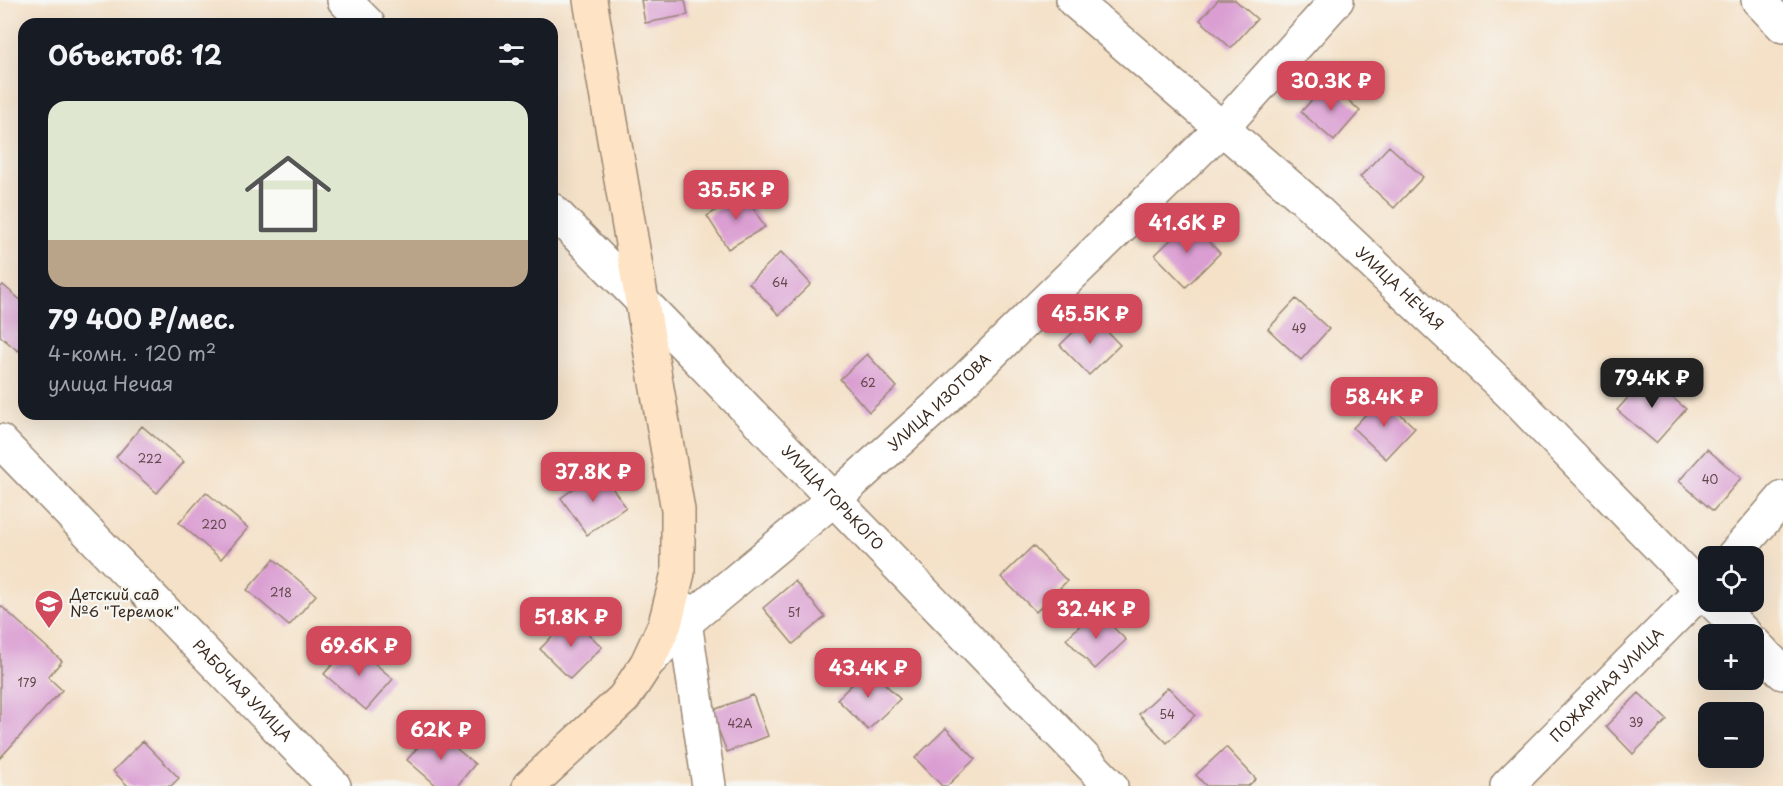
<!DOCTYPE html>
<html lang="ru">
<head>
<meta charset="utf-8">
<style>
  :root { --surface:#171b24; --page:#20242c; --text:#f1f3f6; --muted:#9ea1a6; --accent:#d1495b }
  body { margin:0; font-family:"Playpen Sans",sans-serif; background:var(--page); color:var(--text); height:100vh; display:flex; flex-direction:column; font-size:22px; white-space:nowrap }
  * { box-sizing:border-box; margin:0 }
  p { font-size:20px; color:var(--muted) }
  .icon { flex:none; width:33px; height:33px; fill:none; stroke:currentColor; stroke-width:2; stroke-linecap:round; stroke-linejoin:round }
  .map { position:relative; flex:1; overflow:hidden }
  .panel { position:absolute; left:18px; top:18px; width:540px; height:402px; display:flex; flex-direction:column; background:var(--surface); border-radius:18px; box-shadow:0 6px 24px #0002 }
  .panel>* { flex:none }
  .controls { position:absolute; left:1698px; top:546px; display:grid; gap:12px }
  .controls a { display:grid; place-items:center; width:66px; height:66px; border-radius:12px; background:var(--surface); box-shadow:0 6px 24px #0002; font-size:30px }
  .price { position:absolute; translate:-50% -51px; padding:0 14px; border-radius:12px; background:var(--accent); color:#fff; font-size:20px; line-height:39px; filter:drop-shadow(0 2px 3px #0008) }
  .price::after { content:''; position:absolute; left:50%; top:36px; width:18px; height:14px; margin-left:-9px; background:inherit; clip-path:polygon(0 0,100% 0,50% 100%) }
  .price.current { background:#222; color:#fff }
  ul { padding:0; list-style:none }
  li { display:grid; align-content:center; gap:12px; height:318px; padding:0 30px }
  li span { display:grid; place-items:center; height:186px; border-radius:18px; color:#555 }
  li>.icon { margin-inline-start:auto }
  span .icon { width:108px; height:108px; fill:#fffc; stroke-width:1 }
  li b { font-size:26px }
  h2 { display:flex; justify-content:space-between; align-items:center; height:72px; padding:0 30px; font-size:26px }
  .map>svg:first-child { display:block }
  .building { fill:#da9ed2 }
  .lines { fill:none; stroke-linecap:round; stroke-linejoin:round }
  .street-casing { stroke:#988673; stroke-width:36 }
  .secondary-casing { stroke:#988673; stroke-width:36 }
  .street { stroke:#fff; stroke-width:33 }
  .secondary { stroke:#fee4c5; stroke-width:33 }
  .labels { text-anchor:middle; stroke-width:4.5; stroke-linejoin:round; paint-order:stroke }
  .number-label { font-size:12px; fill:#63474b }
  .street-label { font-size:15px; fill:#3b2a1e; stroke:#f6f6f2 }
  .poi-label { font-size:15px; fill:#3b2a1e; stroke:#f6f6f2; text-anchor:start }
</style>
</head>
<body>
<div class="map">
<svg width="1783" height="786" viewBox="0 0 1783 786">
  <rect width="100%" height="100%" fill="#f6f6f2"/>
  <filter id="ink" filterUnits="userSpaceOnUse"><feTurbulence type="fractalNoise" baseFrequency=".0167" numOctaves="2"/><feDisplacementMap in="SourceGraphic" scale="12" xChannelSelector="R" yChannelSelector="G"/><feConvolveMatrix kernelMatrix="1 2 1 2 8 2 1 2 1" color-interpolation-filters="sRGB"/></filter>
  <filter id="wash" filterUnits="userSpaceOnUse"><feTurbulence type="fractalNoise" baseFrequency=".008" numOctaves="4" result="noise"/><feDisplacementMap in="SourceGraphic" scale="24" xChannelSelector="R" yChannelSelector="G"/><feGaussianBlur stdDeviation="1.35" result="paint"/><feColorMatrix in="noise" values="0 0 0 0 0 0 0 0 0 0 0 0 0 0 0 0 0 1.4 0 .05"/><feComposite in="paint" operator="in"/></filter>
  <g filter="url(#wash)">
    <rect width="100%" height="100%" fill="#f4e1c8"/>
    <g id="blocks">
      <path class="building" d="M641 0H685L688 15 645 23Z
        M1218 0H1235L1257 19 1231 48 1200 20Z
        M1328 82 1360 111 1334 141 1301 112Z
        M1389 146 1423 177 1394 208 1360 177Z
        M744 193 765 227 728 249 707 216Z
        M1189 222 1220 253 1186 287 1155 255Z
        M781 252 811 284 779 315 749 283Z
        M3 285 24 303V344L18 351 0 336V288Z
        M1296 299 1329 329 1301 360 1268 329Z
        M1091 315 1120 345 1089 375 1060 345Z
        M867 354 897 387 869 412 840 379Z
        M1647 376 1686 409 1656 443 1617 410Z
        M1382 397 1415 428 1386 459 1353 428Z
        M142 426 184 462 157 493 116 457Z
        M1707 449 1741 478 1713 511 1679 481Z
        M599 470 626 507 587 535 561 498Z
        M206 492 248 528 221 559 179 523Z
        M1033 546 1067 581 1036 612 1001 577Z
        M274 559 316 595 289 626 247 590Z
        M795 581 825 617 793 644 763 608Z
        M0 605 62 661 48 677 62 690 0 758Z
        M1096 610 1126 640 1095 669 1066 639Z
        M571 617 602 647 570 679 540 649Z
        M351 643 393 679 366 710 324 674Z
        M869 668 900 699 868 730 837 699Z
        M1168 687 1195 715 1167 743 1139 714Z
        M1639 693 1667 720 1633 754 1606 726Z
        M753 695 768 736 727 752 711 711Z
        M946 728 975 759 947 786H942L915 758Z
        M433 729 475 764 457 786H437L407 760Z
        M143 741 179 778 171 786H128L113 771Z
        M1226 747 1256 779 1248 786H1206L1196 775Z"/>
    </g>
  </g>
  <g filter="url(#ink)">
    <use href="#blocks" fill-opacity="0" stroke="#988673" stroke-width="1.5"/>
    <g class="lines">
      <g class="street-casing">
        <g id="street">
          <path d="M344 0 368 24"/>
          <path id="s1" d="M1073 0 1303 198 1509 392 1708 597"/>
          <path d="M1758 0 1783 26"/>
          <path id="s2" d="M552 210 642 301 1111 786"/>
          <path id="s3" d="M0 441 334 786"/>
          <path d="M1733 556 1783 498"/>
          <path d="M1713 602 1745 634"/>
          <path d="M683 608 709 786"/>
          <path d="M1754 643 1783 673"/>
          <path id="s4" d="M650 660 685 623 834 499 943 401 1222 128 1337 0"/>
          <path id="s5" d="M1507 786 1708 584"/>
        </g>
      </g>
      <g class="secondary-casing">
        <path id="secondary" d="M529 786 624 698 647 663 665 624 678 573V510L590 0"/>
      </g>
      <use href="#street" class="street"/>
      <use href="#secondary" class="secondary"/>
    </g>
  </g>
  <defs>
    <g id="school-pin" transform="scale(1.5)"><path d="M0 17L-7.5 6A9.5 9.5 0 1 1 7.5 6Z" fill="#d1495b" stroke="#f6f6f2"/><path d="M0-5L7-2L0 1L-7-2ZM-4 1L0 2.5L4 1V4Q0 6-4 4Z" fill="#fff"/></g>
  </defs>
  <g fill-rule="evenodd">
    <use href="#school-pin" x="49" y="604"/>
  </g>
  <g class="labels">
    <g class="number-label">
      <text x="780" y="287">64</text>
      <text x="1299" y="333">49</text>
      <text x="868" y="387">62</text>
      <text x="150" y="463">222</text>
      <text x="1710" y="484">40</text>
      <text x="214" y="529">220</text>
      <text x="281" y="597">218</text>
      <text x="794" y="617">51</text>
      <text x="27" y="687">179</text>
      <text x="1167" y="719">54</text>
      <text x="1636" y="727">39</text>
      <text x="740" y="728">42А</text>
    </g>
    <g class="street-label">
      <text dy="5" stroke="none"><textPath href="#s1" startOffset="436">УЛИЦА НЕЧАЯ</textPath></text>
      <text dy="5" stroke="none"><textPath href="#s4" startOffset="388">УЛИЦА ИЗОТОВА</textPath></text>
      <text dy="5" stroke="none"><textPath href="#s2" startOffset="402">УЛИЦА ГОРЬКОГО</textPath></text>
      <text dy="5" stroke="none"><textPath href="#s5" startOffset="142">ПОЖАРНАЯ УЛИЦА</textPath></text>
      <text dy="5" stroke="none"><textPath href="#s3" startOffset="348">РАБОЧАЯ УЛИЦА</textPath></text>
    </g>
    <g class="poi-label">
      <text x="70" y="600">Детский сад<tspan x="70" dy="17">№6 "Теремок"</tspan></text>
    </g>
  </g>
</svg>
<div class="controls">
<a><svg class="icon" aria-label="locate" viewBox="0 0 24 24"><circle cx="12" cy="12" r="6"/><path d="M12 2v4M12 18v4M2 12h4M18 12h4"/></svg></a>
<a>+</a>
<a>−</a>
</div>
<b class="price" style="left:1331px;top:112px">30.3K ₽</b>
<b class="price" style="left:736px;top:221px">35.5K ₽</b>
<b class="price" style="left:1187px;top:254px">41.6K ₽</b>
<b class="price" style="left:1090px;top:345px">45.5K ₽</b>
<b class="price current" style="left:1652px;top:409px">79.4K ₽</b>
<b class="price" style="left:1384px;top:428px">58.4K ₽</b>
<b class="price" style="left:593px;top:503px">37.8K ₽</b>
<b class="price" style="left:1096px;top:640px">32.4K ₽</b>
<b class="price" style="left:571px;top:648px">51.8K ₽</b>
<b class="price" style="left:359px;top:677px">69.6K ₽</b>
<b class="price" style="left:868px;top:699px">43.4K ₽</b>
<b class="price" style="left:441px;top:761px">62K ₽</b>
<section class="panel">
<h2>Объектов: 12<svg class="icon" aria-label="filters" viewBox="0 0 24 24"><path d="M4 7h16M4 17h16"/><circle cx="9" cy="7" r="2"/><circle cx="15" cy="17" r="2"/></svg></h2>
<ul>
<li><span style="background:linear-gradient(#dfe7d0 75%,#b9a48a 0)"><svg class="icon" aria-label="home" viewBox="0 0 24 24"><path d="M3 11l9-7 9 7M6 9v11h12V9"/></svg></span><div><b>79 400 ₽/мес.</b><p>4-комн. · 120 m²</p><p>улица Нечая</p></div></li>
</ul>
</section>
</div>
</body>
</html>
